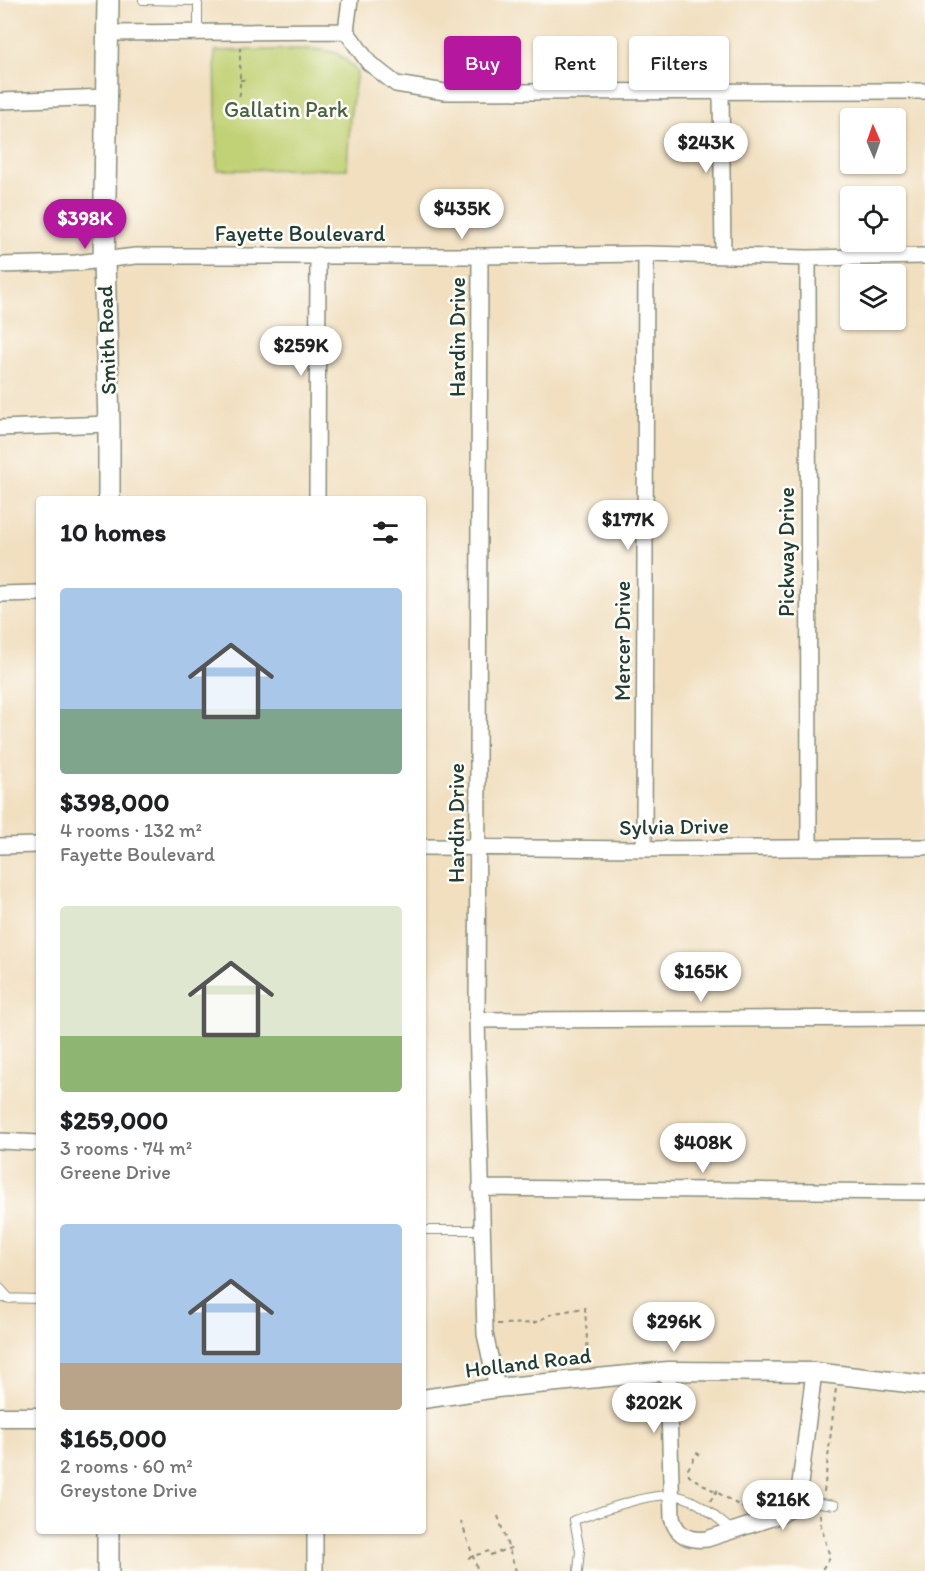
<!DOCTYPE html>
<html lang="en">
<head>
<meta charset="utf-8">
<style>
  :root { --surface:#fff; --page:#f6f6f6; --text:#202124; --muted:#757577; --accent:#b5179e }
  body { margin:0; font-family:Itim,sans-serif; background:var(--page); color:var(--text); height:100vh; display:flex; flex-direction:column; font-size:22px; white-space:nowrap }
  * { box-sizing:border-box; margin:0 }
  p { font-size:20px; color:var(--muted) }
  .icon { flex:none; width:33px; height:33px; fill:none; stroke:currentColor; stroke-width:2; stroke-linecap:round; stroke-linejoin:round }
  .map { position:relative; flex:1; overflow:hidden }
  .panel { position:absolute; left:36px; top:496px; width:390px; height:1038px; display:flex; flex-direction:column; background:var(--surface); border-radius:6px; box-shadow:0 2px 4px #0004 }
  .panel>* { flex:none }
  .banner { position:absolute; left:444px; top:36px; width:390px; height:54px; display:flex; gap:12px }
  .needle { width:39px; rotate:358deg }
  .buttons { position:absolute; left:840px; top:108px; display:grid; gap:12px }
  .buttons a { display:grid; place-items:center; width:66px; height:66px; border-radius:6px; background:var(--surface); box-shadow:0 2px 4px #0004; font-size:30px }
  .price { position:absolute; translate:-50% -51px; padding:0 14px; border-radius:21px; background:#fff; color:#222; font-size:20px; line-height:39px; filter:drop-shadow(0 2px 3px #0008) }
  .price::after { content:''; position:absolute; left:50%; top:36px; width:18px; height:14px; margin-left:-9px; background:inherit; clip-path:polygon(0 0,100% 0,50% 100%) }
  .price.current { background:var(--accent); color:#fff }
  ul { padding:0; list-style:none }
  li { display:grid; align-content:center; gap:12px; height:318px; padding:0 24px }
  li span { display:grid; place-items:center; height:186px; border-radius:6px; color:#555 }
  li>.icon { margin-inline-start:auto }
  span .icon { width:108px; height:108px; fill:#fffc; stroke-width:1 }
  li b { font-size:26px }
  h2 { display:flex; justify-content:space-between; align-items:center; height:72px; padding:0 24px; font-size:26px }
  .pill { padding:0 21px; border-radius:6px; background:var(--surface); box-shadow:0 2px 4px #0004; font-size:21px; line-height:54px }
  .pill.current { background:var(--accent); color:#fff }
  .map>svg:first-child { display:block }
  .green { fill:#c1d174; stroke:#708754; stroke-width:1.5 }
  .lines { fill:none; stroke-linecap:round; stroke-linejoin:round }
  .service-casing { stroke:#888e7a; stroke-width:10 }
  .minor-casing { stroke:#888e7a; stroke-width:18 }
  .tertiary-casing { stroke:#888e7a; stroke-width:21 }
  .secondary-casing { stroke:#888e7a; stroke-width:24 }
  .path { stroke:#888e7a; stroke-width:2; stroke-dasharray:4.5 4.5; stroke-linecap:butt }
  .service { stroke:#fff; stroke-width:8 }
  .minor { stroke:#fff; stroke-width:15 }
  .tertiary { stroke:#fff; stroke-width:18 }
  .secondary { stroke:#fff; stroke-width:21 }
  .labels { text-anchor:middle; stroke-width:5; stroke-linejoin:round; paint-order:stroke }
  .park-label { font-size:22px; fill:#486244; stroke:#fdfcf7 }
  .street-label { font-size:22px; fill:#1f3d34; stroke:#fdfcf7 }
</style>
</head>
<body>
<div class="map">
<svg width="925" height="1571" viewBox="0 0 925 1571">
  <rect width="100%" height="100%" fill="#fdfcf7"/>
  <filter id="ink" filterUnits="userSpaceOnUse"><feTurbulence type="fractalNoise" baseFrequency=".0167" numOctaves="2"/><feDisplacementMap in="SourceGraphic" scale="12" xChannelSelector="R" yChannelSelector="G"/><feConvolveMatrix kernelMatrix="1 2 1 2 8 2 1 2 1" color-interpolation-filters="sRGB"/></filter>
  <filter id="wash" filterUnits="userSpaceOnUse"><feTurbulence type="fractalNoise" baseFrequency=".008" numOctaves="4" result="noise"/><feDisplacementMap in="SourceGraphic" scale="24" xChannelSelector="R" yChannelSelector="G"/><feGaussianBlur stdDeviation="1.35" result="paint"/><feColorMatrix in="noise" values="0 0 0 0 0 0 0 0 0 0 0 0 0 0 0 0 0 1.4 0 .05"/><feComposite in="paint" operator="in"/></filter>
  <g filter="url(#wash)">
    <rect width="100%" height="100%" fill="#f1dfc0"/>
    <path class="green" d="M307 49C334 50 340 51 357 72L350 117 347 169 217 170 215 51Z"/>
  </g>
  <g filter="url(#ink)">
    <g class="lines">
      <g class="service-casing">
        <path id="service" d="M143 0 195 1 198 4V32
          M423 1230H482
          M0 1288 10 1299
          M0 1298 39 1299
          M798 1500 835 1505
          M578 1571 580 1551 574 1520C601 1512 655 1489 682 1497 701 1502 717 1519 732 1530"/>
      </g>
      <g class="minor-casing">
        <path id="minor" d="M346 31 369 63 396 84 445 92 925 91
          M346 31 350 0
          M108 33 346 31
          M721 92 723 254
          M0 101 107 97
          M480 256 477 1020 485 1334 497 1388
          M808 258 809 847
          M0 265 76 263 136 256H480L646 254 808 258 925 256
          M0 428 109 424
          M317 500 318 255
          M0 594 39 593
          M0 846 39 845
          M423 847 644 849 925 847
          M644 849 646 254
          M477 1020 925 1018
          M0 1141 39 1143
          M480 1188 925 1192
          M668 1371 672 1518C677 1536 690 1541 707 1539L781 1515 791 1508 798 1500 814 1372
          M315 1571V1532"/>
      </g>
      <g class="tertiary-casing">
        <path id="tertiary" d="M423 1399 497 1388 668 1371 814 1372 925 1385
          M0 1417H39"/>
      </g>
      <g class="secondary-casing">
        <path id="secondary" d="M108 0 104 261 109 424V500
          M108 1571V1532"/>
      </g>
      <path class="path" d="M240 80H247
        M239 96 240 94V48
        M497 1324 534 1323 554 1313 585 1308 588 1356
        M700 1455 697 1453 688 1469 689 1476 747 1510
        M824 1492 836 1388
        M710 1501 719 1488
        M755 1508 764 1495 761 1494
        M820 1514 821 1526 830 1557 821 1571
        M498 1516 516 1571
        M461 1521 478 1571
        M490 1555 513 1547
        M468 1558 489 1551"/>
      <use href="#service" class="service"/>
      <use href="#minor" class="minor"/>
      <use href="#tertiary" class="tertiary"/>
      <use href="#secondary" class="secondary"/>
    </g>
  </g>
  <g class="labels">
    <g class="park-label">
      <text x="286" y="117">Gallatin Park</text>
    </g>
    <g class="street-label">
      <text x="300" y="241">Fayette Boulevard</text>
      <text transform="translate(457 337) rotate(-90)" y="8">Hardin Drive</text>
      <text transform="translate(106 340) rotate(-92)" y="8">Smith Road</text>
      <text transform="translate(786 552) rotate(-90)" y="8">Pickway Drive</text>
      <text transform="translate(622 641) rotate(-90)" y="8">Mercer Drive</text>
      <text transform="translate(456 823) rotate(-90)" y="8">Hardin Drive</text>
      <text transform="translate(674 826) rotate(-1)" y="8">Sylvia Drive</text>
      <text transform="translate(528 1362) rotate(-7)" y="8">Holland Road</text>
    </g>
  </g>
</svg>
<div class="buttons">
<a><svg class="needle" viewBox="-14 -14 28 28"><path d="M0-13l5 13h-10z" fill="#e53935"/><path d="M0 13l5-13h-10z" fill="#757577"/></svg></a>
<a><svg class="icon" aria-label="locate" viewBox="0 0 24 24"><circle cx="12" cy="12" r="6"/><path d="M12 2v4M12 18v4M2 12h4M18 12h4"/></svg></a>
<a><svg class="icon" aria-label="layers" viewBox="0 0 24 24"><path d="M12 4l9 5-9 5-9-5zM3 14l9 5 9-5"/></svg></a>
</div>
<b class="price" style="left:706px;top:174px">$243K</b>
<b class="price" style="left:462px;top:240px">$435K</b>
<b class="price current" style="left:85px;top:250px">$398K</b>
<b class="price" style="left:301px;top:377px">$259K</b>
<b class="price" style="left:628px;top:551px">$177K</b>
<b class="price" style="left:701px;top:1003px">$165K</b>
<b class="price" style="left:703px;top:1174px">$408K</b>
<b class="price" style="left:674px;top:1353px">$296K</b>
<b class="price" style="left:654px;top:1434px">$202K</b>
<b class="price" style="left:783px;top:1531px">$216K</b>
<div class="banner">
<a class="pill current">Buy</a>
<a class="pill">Rent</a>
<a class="pill">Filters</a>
</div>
<section class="panel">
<h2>10 homes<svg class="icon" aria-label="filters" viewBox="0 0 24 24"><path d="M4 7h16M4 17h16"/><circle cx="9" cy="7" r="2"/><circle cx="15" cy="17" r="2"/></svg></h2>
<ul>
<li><span style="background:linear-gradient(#a9c7e8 65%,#7fa58c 0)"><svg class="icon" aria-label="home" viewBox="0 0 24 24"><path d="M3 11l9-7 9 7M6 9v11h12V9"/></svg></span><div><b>$398,000</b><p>4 rooms · 132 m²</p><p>Fayette Boulevard</p></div></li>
<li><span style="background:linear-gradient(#dfe7d0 70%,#8fb573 0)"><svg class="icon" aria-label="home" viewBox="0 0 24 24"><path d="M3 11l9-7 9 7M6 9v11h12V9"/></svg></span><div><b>$259,000</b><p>3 rooms · 74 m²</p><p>Greene Drive</p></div></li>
<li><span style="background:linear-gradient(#a9c7e8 75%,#b9a48a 0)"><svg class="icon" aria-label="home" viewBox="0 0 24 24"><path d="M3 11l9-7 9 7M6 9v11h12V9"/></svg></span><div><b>$165,000</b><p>2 rooms · 60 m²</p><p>Greystone Drive</p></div></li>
</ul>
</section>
</div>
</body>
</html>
